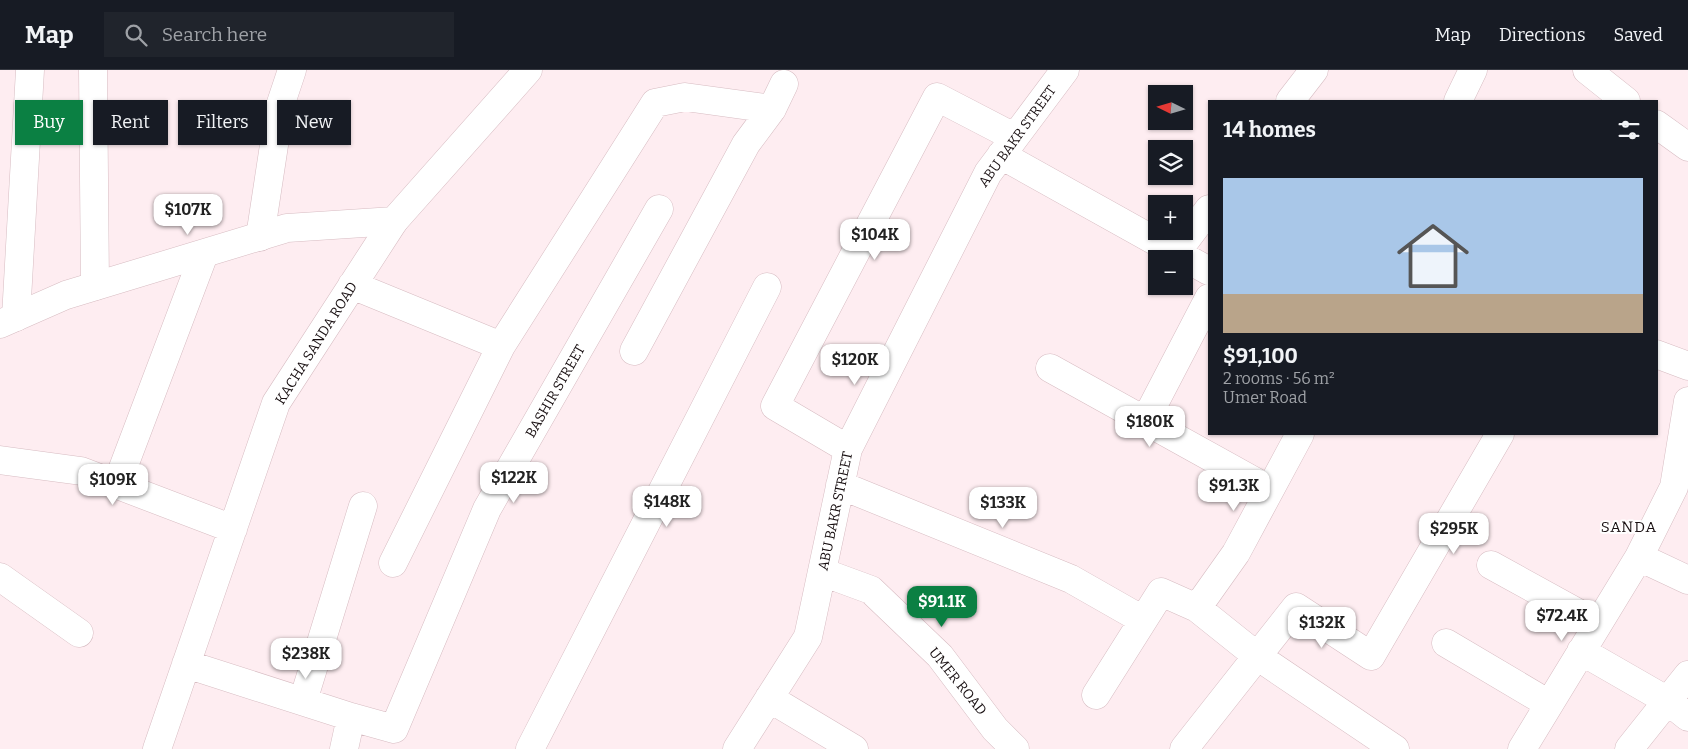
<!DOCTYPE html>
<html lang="en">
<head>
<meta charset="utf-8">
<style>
  :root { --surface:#171b24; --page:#20242c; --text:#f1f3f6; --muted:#9ea1a6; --line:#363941; --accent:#0b8043 }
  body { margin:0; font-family:Bitter,serif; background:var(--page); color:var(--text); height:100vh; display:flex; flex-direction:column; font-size:19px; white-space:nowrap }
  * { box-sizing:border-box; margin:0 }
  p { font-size:16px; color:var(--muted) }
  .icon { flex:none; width:28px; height:28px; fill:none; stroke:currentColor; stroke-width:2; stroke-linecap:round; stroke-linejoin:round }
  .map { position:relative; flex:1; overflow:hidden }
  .drawer { position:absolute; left:1208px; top:30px; width:450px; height:335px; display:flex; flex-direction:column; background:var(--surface); border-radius:0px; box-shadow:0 1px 4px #0004 }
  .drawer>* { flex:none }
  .banner { position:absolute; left:15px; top:30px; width:475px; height:45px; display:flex; gap:10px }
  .needle { width:32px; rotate:275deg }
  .buttons { position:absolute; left:1148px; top:15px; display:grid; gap:10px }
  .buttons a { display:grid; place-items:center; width:45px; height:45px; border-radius:0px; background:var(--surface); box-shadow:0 1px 4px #0004; font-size:25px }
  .price { position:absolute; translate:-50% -42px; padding:0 11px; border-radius:10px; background:#fff; color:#222; font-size:16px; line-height:32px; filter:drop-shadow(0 1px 2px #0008) }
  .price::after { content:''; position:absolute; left:50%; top:30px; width:15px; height:11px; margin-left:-8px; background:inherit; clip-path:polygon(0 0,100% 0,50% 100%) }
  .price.selected { background:var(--accent); color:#fff }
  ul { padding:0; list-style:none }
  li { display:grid; align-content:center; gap:10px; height:265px; padding:0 15px }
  li span { display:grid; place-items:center; height:155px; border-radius:0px; color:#555 }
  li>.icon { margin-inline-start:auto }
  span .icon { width:90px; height:90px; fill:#fffc; stroke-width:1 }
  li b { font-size:21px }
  h2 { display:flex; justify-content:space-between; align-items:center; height:60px; padding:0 15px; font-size:21px }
  .chip { padding:0 18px; border-radius:0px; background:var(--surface); box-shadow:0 1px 4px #0004; font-size:18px; line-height:45px }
  .chip.selected { background:var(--accent); color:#fff }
  header { display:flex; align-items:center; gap:30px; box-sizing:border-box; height:70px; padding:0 25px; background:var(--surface); border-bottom:1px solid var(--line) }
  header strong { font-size:24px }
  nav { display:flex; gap:28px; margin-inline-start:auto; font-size:18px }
  .search { width:350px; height:45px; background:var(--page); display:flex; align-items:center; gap:12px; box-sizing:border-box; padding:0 18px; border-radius:0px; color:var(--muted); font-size:19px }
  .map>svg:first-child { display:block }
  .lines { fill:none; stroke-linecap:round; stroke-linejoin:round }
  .minor-casing { stroke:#d7bcc2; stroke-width:29 }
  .major-casing { stroke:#d7bcc2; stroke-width:29 }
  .minor { stroke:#fff; stroke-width:28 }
  .major { stroke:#fff; stroke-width:28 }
  .labels { text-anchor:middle; stroke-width:4; stroke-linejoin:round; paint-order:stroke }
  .street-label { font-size:14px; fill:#180f11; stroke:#fff }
  .neighbourhood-label { font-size:15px; letter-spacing:1px; fill:#180f11; stroke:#fff }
</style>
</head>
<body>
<header>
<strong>Map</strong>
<div class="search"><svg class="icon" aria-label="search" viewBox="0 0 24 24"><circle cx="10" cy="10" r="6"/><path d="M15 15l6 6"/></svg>Search here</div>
<nav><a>Map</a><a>Directions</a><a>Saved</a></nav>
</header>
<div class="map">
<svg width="1688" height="679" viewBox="0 0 1688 679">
  <rect width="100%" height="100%" fill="#feedf1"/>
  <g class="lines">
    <g class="minor-casing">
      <path id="minor" d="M93 0 95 216
        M1587 0 1626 31
        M1290 31 1314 0
        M1458 31 1473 0
        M1656 54 1688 77
        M1001 85 1209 201
        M260 167 280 36 292 0
        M1176 183 1209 139
        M352 215 501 276 393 493
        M16 247 30 0
        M501 276 655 33 685 27 772 39
        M634 281 746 74 772 39 784 14
        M1656 284 1688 296
        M1050 298 1270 420
        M1145 351 1209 228
        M848 379 775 336 937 27 1014 67
        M0 390 81 401 233 459
        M117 414 204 184
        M840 415 1071 509 1143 550
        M1639 487 1688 510
        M1491 495 1598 554
        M822 502 871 520 940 586 995 659 1015 679
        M0 507 79 563
        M1197 538 1236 483 1300 364
        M1446 573 1549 634
        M1581 581 1668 631 1688 647
        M186 594 351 647 344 679
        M1096 625 1161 522 1197 538 1257 586 1395 679
        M769 628 854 679
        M303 631 363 436
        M351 647 394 659 487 439 659 139
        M157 679 276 333 394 151
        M530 679 767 217
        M737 679 808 567 848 379 988 103 1065 0
        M1184 679 1296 537 1371 586 1500 364
        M1522 679 1639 487 1674 417 1688 331
        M1629 679 1688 605"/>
    </g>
    <g class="major-casing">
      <path id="major" d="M0 254 66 225 287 158 394 151 528 0"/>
    </g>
    <use href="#minor" class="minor"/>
    <use href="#major" class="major"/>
  </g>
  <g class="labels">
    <g class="street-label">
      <text transform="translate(1017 66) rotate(-54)" y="5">ABU BAKR STREET</text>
      <text transform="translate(316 273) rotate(-58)" y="5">KACHA SANDA ROAD</text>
      <text transform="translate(555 321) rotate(-60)" y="5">BASHIR STREET</text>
      <text transform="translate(835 441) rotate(-78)" y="5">ABU BAKR STREET</text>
      <text transform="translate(958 611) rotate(51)" y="5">UMER ROAD</text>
    </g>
    <g class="neighbourhood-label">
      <text x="1629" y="462">SANDA</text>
    </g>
  </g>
</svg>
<div class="buttons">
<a><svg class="needle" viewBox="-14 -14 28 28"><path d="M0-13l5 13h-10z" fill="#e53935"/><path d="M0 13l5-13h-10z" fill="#9ea1a6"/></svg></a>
<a><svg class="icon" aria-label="layers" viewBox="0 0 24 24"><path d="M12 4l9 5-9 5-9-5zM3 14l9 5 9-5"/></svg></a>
<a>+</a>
<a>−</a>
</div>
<b class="price" style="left:188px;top:166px">$107K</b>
<b class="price" style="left:875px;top:191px">$104K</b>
<b class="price" style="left:855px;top:316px">$120K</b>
<b class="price" style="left:1150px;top:378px">$180K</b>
<b class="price" style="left:514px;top:434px">$122K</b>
<b class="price" style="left:113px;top:436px">$109K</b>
<b class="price" style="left:1234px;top:442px">$91.3K</b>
<b class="price" style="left:667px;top:458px">$148K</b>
<b class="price" style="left:1003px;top:459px">$133K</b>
<b class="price" style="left:1454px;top:485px">$295K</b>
<b class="price selected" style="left:942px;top:558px">$91.1K</b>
<b class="price" style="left:1562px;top:572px">$72.4K</b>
<b class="price" style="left:1322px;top:579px">$132K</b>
<b class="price" style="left:306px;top:610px">$238K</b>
<div class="banner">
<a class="chip selected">Buy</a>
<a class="chip">Rent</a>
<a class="chip">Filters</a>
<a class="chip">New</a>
</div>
<section class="drawer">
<h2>14 homes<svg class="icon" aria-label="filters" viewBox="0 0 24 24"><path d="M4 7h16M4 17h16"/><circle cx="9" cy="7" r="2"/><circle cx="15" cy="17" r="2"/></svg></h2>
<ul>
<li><span style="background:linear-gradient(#a9c7e8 75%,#b9a48a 0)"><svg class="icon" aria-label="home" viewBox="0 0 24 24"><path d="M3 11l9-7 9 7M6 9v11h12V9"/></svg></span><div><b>$91,100</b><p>2 rooms · 56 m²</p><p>Umer Road</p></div></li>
</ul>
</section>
</div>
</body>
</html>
